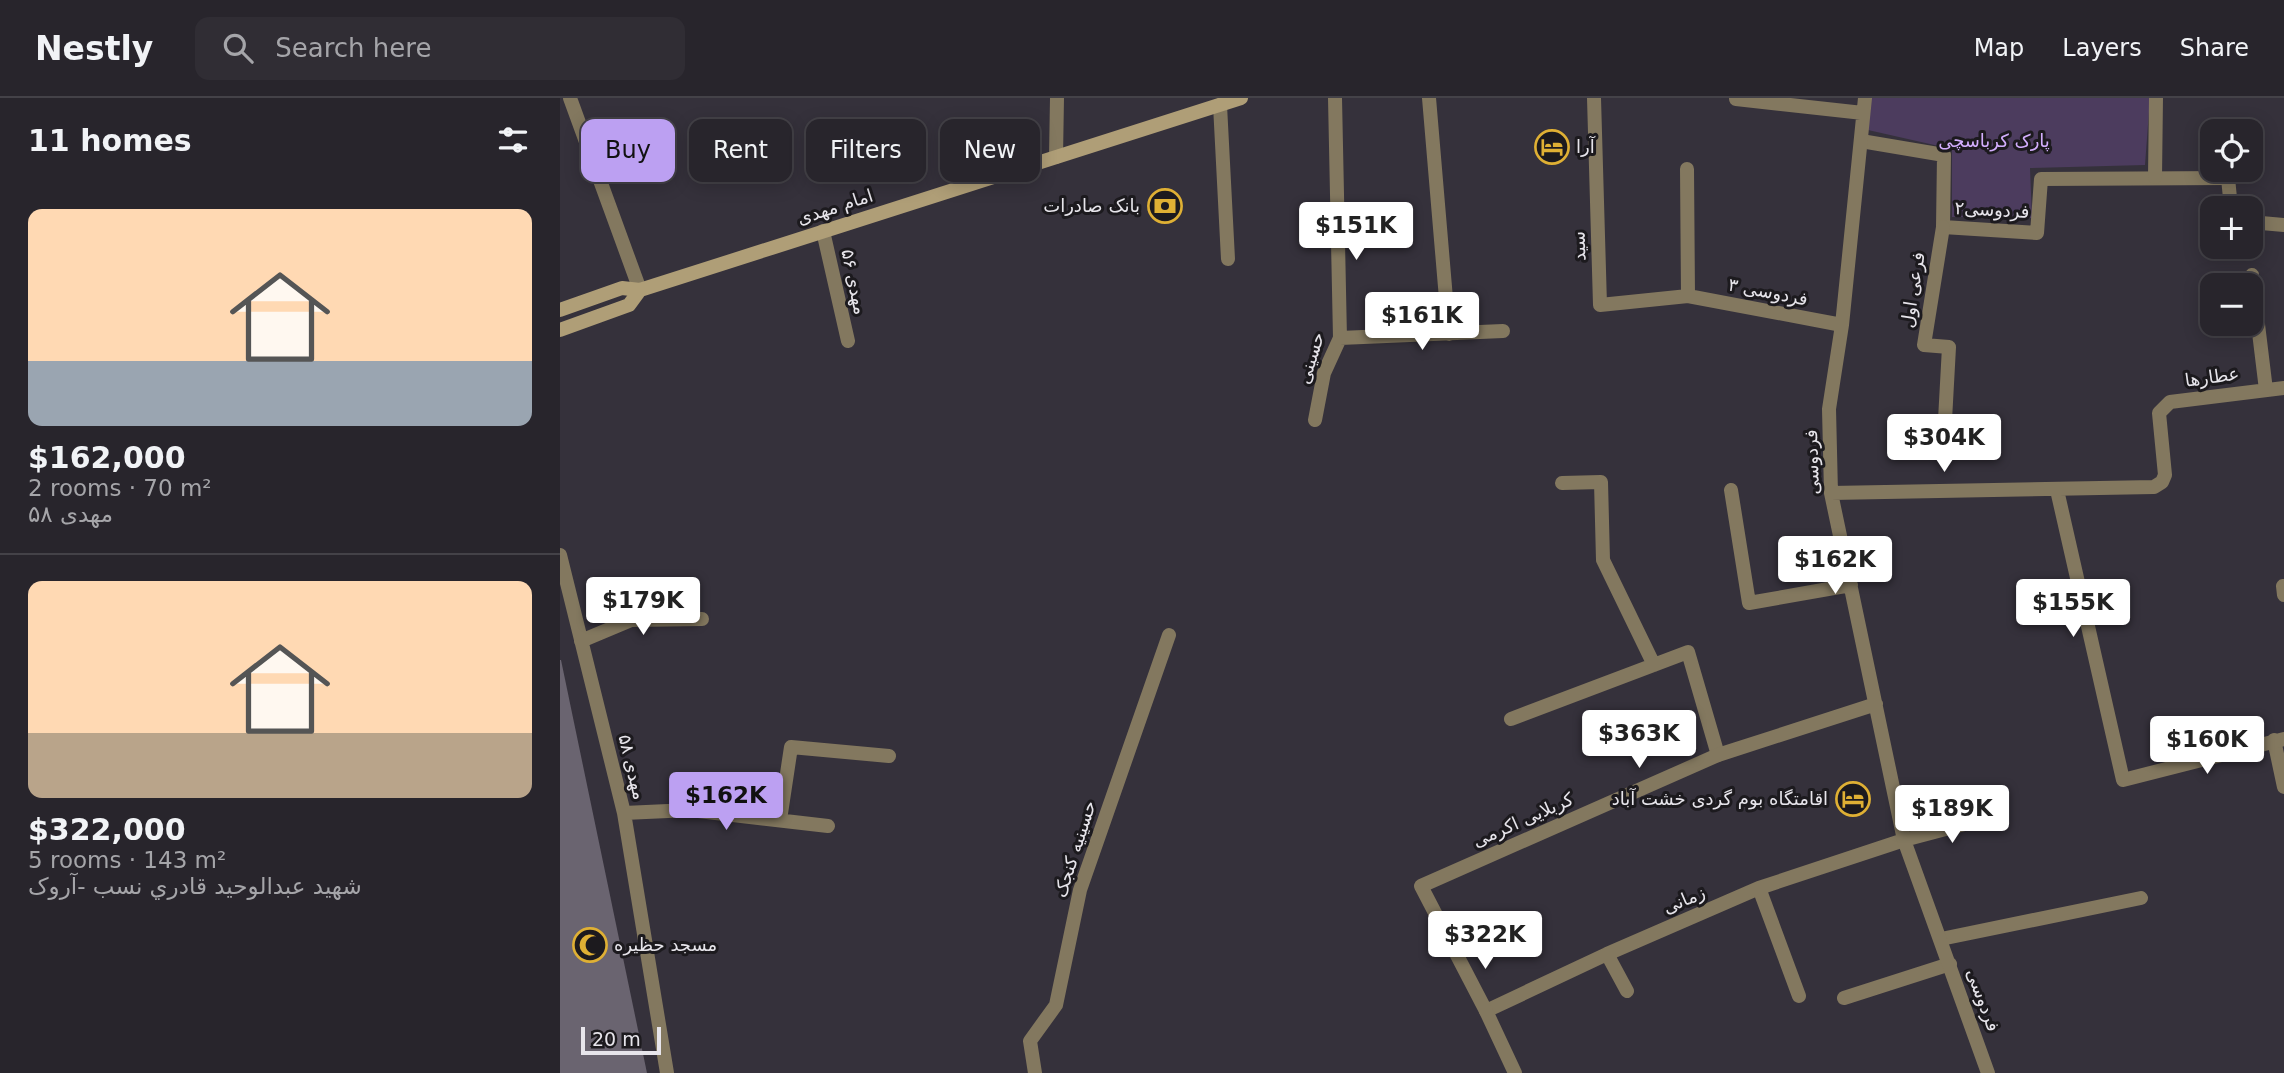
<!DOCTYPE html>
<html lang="en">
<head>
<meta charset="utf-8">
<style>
  :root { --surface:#28252c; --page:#302d34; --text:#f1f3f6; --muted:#a5a5a9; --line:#444248; --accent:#bca0f2 }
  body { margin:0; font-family:"DejaVu Sans",Cairo,sans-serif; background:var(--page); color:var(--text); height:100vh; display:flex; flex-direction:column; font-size:26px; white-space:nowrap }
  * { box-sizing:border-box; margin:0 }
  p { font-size:23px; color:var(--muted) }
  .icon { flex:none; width:38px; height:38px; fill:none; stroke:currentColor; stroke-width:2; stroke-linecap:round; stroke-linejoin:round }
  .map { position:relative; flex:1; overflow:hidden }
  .details { display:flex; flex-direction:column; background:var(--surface); width:560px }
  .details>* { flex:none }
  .top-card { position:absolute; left:21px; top:21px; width:665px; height:63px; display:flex; gap:14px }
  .fabs { position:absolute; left:1640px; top:21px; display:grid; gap:14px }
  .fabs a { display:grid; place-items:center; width:63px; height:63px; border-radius:14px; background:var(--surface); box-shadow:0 4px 18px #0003,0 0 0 2px var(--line); font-size:35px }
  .scale { position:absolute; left:21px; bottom:18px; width:80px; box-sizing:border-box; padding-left:7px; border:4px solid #e7e5eb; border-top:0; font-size:19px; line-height:24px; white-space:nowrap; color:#e7e5eb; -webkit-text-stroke:5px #1c1a1e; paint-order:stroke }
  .price { position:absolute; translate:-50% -60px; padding:0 16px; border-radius:7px; background:#fff; color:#222; font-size:23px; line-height:46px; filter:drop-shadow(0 2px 4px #0008) }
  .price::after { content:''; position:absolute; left:50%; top:42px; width:21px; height:16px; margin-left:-10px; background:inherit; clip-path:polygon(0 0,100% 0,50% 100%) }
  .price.current { background:var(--accent); color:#111 }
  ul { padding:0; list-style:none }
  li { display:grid; align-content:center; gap:14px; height:371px; padding:0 28px }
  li+li { border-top:2px solid var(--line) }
  li span { display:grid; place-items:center; height:217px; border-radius:14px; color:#555 }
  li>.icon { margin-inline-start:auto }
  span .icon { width:126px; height:126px; fill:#fffc; stroke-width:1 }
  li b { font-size:30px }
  h2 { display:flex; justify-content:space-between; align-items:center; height:84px; padding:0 28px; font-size:30px }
  .pill { padding:0 24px; border-radius:14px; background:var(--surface); box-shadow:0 4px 18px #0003,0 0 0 2px var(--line); font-size:24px; line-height:63px }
  .pill.current { background:var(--accent); color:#111 }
  header { display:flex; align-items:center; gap:42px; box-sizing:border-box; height:98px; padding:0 35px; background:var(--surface); border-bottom:2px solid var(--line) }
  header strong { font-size:33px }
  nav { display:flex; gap:38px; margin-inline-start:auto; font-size:24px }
  .search { width:490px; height:63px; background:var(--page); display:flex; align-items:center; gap:18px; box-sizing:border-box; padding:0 24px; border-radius:14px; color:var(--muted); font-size:26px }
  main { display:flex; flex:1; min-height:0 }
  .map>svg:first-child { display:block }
  .green { fill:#4c3c5e }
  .building { fill:#6a6470 }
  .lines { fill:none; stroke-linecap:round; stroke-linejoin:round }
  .lane { stroke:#83785f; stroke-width:14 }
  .street { stroke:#83785f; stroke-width:14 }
  .secondary { stroke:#af9e77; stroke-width:14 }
  .labels { text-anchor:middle; stroke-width:6; stroke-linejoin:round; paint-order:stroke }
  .park-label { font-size:18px; fill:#d3aefd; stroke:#1c1a1e }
  .poi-label { font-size:18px; fill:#e7e5eb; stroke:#1c1a1e; text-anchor:start }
  .street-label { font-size:18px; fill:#e7e5eb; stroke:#1c1a1e }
</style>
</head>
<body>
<header>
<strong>Nestly</strong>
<div class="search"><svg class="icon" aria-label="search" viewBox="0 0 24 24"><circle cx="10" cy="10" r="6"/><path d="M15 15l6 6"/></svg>Search here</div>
<nav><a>Map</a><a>Layers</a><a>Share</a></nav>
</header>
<main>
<section class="details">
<h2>11 homes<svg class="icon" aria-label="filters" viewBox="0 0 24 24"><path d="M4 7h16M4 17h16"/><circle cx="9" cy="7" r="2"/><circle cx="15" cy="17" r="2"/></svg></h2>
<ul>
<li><span style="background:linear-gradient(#ffd9b3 70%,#9aa5b1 0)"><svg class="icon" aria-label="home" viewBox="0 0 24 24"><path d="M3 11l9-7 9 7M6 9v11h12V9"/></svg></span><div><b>$162,000</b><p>2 rooms · 70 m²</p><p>مهدی ۵۸</p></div></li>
<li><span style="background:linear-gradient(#ffd9b3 70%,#b9a48a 0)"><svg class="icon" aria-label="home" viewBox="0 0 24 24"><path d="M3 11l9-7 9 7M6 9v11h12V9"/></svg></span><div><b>$322,000</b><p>5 rooms · 143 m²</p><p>شهيد عبدالوحيد قادري نسب -آروک</p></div></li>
</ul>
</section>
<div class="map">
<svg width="1724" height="975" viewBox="0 0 1724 975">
  <rect width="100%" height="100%" fill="#35313b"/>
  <path class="green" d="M1311 0H1590L1585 67 1470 70 1472 120 1392 119V51L1308 32Z"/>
  <path class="building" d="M0 562H1L87 975H0Z"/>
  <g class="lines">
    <path class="lane" d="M10 0 80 192
      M660 7 668 161
      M1301 43 1384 57 1383 129 1477 135 1481 81 1668 80
      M263 133 288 243
      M1002 385 1041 384 1043 462 1094 567
      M1723 488 1724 497
      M951 621 1128 554 1158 657
      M1714 642 1724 689
      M1199 790 1239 898
      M1381 841 1581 800
      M1047 856 1067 893
      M1284 900 1390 866
      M926 913 1047 856 1199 790 1344 742
      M475 975 470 943 496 907 520 792 609 537"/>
    <path class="street" d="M869 0 889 236
      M1034 0 1040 207 1128 198 1282 227
      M1305 0 1282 227 1269 311 1271 395 1344 742 1428 975
      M1176 1 1303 15
      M496 59 497 0
      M1127 71 1128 198
      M1595 79 1596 0
      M1668 80 1671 110
      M1690 124 1724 127
      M1383 129 1364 247 1389 249 1385 322
      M1692 177 1706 292
      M780 240 943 233
      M755 322 764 275 780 240 775 0
      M1171 392 1189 505 1291 487
      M1497 392 1563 682 1724 641
      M1271 395 1594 389 1602 384 1605 377 1599 315 1610 304 1724 290
      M0 457 64 715 107 975
      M21 543 71 522 142 521
      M64 715 130 712 268 728
      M220 722 231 649 329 658
      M1344 742 1431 719
      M955 975 926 913 861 788 1158 657 1316 606"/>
    <path class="secondary" d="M0 212 62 190 80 192 681 0
      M0 232 69 207 80 192"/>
  </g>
  <defs>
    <g id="hotel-ring" transform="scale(1.75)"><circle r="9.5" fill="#1c1a1e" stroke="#dfb034" stroke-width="1.5"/><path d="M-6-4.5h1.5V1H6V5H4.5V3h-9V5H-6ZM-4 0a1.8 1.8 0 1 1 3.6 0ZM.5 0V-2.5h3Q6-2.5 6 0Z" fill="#dfb034"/></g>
    <g id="bank-ring" transform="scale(1.75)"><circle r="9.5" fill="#1c1a1e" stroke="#dfb034" stroke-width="1.5"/><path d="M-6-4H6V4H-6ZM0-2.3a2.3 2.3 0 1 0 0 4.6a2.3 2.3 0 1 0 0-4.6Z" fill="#dfb034"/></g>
    <g id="mosque-ring" transform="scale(1.75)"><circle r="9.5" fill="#1c1a1e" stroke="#dfb034" stroke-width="1.5"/><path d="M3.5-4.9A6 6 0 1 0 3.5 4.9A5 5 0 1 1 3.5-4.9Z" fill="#dfb034"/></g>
  </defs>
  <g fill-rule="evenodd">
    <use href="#hotel-ring" x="992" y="49"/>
    <use href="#bank-ring" x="605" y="108"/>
    <use href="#hotel-ring" x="1293" y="701"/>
    <use href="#mosque-ring" x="30" y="847"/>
  </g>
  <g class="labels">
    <g class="park-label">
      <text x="1434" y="49">پارک کرباسچی</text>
    </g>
    <g class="poi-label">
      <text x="1016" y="55">آرا</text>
      <text x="580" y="114" text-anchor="end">بانک صادرات</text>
      <text x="1268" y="707" text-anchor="end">اقامتگاه بوم گردی خشت آباد</text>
      <text x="54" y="853">مسجد حظیره</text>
    </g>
    <g class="street-label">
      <text transform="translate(275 109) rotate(-18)" y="6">امام مهدی</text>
      <text transform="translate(1432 112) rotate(3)" y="6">فردوسی۲</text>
      <text transform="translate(1019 148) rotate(-92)" y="6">سید</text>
      <text transform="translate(294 184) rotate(78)" y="6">مهدی ۵۶</text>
      <text transform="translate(1353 192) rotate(-81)" y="6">فرعی اول</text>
      <text transform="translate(1208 194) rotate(11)" y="6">فردوسی ۳</text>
      <text transform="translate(751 260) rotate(-73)" y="6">حسینی</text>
      <text transform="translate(1652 279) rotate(-8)" y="6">عطارها</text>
      <text transform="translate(1252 364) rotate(-92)" y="6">فردوسی</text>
      <text transform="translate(72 669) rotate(76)" y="6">مهدی ۵۸</text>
      <text transform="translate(963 722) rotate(-24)" y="6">کربلایی اکرمی</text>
      <text transform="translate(515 751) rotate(-72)" y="6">حسینیه کنجک</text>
      <text transform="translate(1124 802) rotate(-23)" y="6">زمانی</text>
      <text transform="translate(1423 902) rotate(70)" y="6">فردوسی</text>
    </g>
  </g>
</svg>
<div class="fabs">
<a><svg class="icon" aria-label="locate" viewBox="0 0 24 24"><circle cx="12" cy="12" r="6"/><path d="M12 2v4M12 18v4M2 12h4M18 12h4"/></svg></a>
<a>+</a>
<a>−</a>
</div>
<div class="scale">20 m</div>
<b class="price" style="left:796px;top:164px">$151K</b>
<b class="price" style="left:862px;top:254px">$161K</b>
<b class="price" style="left:1384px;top:376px">$304K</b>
<b class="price" style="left:1275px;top:498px">$162K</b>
<b class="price" style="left:83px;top:539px">$179K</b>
<b class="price" style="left:1513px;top:541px">$155K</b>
<b class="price" style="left:1079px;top:672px">$363K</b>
<b class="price" style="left:1647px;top:678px">$160K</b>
<b class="price current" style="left:166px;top:734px">$162K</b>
<b class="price" style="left:1392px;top:747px">$189K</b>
<b class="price" style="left:925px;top:873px">$322K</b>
<div class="top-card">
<a class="pill current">Buy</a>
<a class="pill">Rent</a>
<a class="pill">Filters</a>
<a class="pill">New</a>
</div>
</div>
</main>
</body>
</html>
